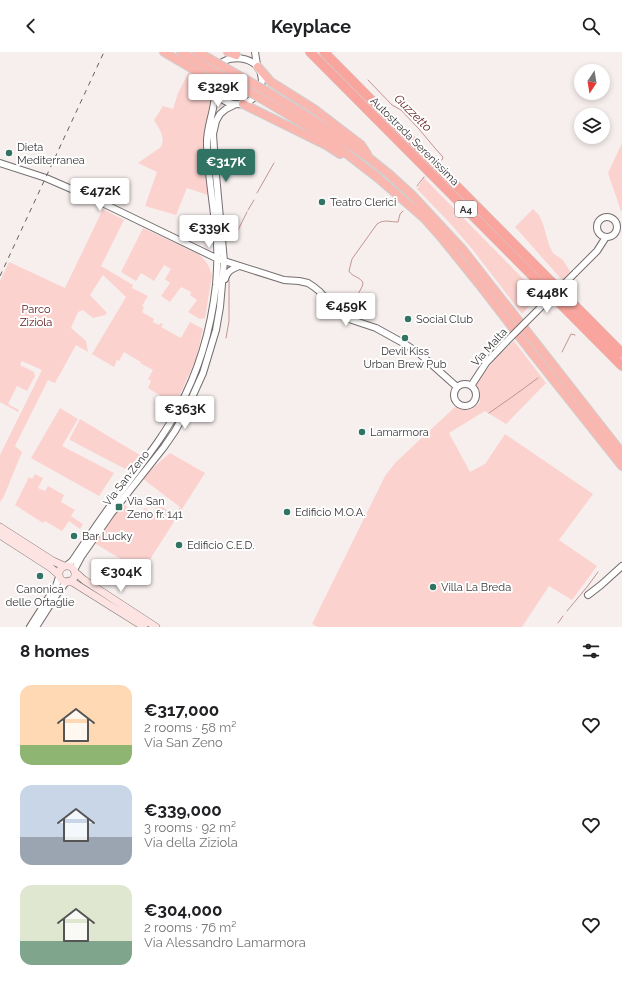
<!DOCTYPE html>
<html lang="en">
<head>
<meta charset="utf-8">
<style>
  :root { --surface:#fff; --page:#f2f2f2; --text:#202124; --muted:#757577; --accent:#327464 }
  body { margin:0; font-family:Raleway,sans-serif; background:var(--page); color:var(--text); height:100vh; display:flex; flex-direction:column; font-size:15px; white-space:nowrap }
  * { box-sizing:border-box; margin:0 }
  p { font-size:13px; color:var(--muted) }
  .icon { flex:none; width:22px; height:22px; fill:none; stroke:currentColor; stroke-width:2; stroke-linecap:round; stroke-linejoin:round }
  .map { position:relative; height:575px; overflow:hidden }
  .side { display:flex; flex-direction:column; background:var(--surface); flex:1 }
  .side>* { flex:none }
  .needle { width:26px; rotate:192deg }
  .buttons { position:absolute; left:574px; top:12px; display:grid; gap:8px }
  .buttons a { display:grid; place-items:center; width:36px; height:36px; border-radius:50%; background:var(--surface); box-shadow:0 2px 6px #0003; font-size:20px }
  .price { position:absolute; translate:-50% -34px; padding:0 9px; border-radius:4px; background:#fff; color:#222; font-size:13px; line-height:26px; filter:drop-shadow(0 1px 2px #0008) }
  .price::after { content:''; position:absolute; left:50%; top:24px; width:12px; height:9px; margin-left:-6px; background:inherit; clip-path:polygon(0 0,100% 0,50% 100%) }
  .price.active { background:var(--accent); color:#fff }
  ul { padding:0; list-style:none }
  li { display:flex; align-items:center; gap:12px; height:100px; padding:0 20px }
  li span { display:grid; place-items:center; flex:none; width:112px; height:80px; border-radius:12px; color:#555 }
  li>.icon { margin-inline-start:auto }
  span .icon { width:48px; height:48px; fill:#fffc; stroke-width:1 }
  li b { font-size:17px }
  h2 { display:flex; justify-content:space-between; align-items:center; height:48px; padding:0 20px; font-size:17px }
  header { display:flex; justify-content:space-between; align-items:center; height:52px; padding:0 20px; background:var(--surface); font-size:18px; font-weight:700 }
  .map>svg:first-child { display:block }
  .green { fill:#fbd2ce }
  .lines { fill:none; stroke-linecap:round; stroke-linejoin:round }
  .stream { stroke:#c39490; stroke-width:1 }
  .tertiary-casing { stroke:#756e6e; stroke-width:8 }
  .secondary-casing { stroke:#756e6e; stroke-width:8 }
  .trunk-casing { stroke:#cfcfcf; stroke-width:10 }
  .motorway-casing { stroke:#cfcfcf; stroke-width:10 }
  .tertiary { stroke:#fff; stroke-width:6 }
  .secondary { stroke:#fde4e2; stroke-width:7 }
  .trunk { stroke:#fab7b0; stroke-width:8 }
  .motorway { stroke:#f9a59d; stroke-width:9 }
  .rail { stroke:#646060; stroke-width:1; stroke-dasharray:5 5; stroke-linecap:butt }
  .tertiary-bridge-casing { stroke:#756e6e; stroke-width:8; stroke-linecap:butt }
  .trunk-bridge-casing { stroke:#cfcfcf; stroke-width:10; stroke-linecap:butt }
  .tertiary-bridge { stroke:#fff; stroke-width:6 }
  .trunk-bridge { stroke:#fab7b0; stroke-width:8 }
  .poi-dot { fill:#327464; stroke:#fefefe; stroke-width:1.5 }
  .labels { text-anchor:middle; stroke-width:4; stroke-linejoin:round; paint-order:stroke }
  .shield { fill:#fefefe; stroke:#747272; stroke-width:1 }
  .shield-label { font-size:10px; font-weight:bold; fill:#393636 }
  .street-label { font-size:11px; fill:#393636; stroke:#fefefe }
  .poi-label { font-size:11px; fill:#393636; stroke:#fefefe; text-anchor:start }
  .park-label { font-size:11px; fill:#5c1213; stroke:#fefefe }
  .water-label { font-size:12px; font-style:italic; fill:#651b1b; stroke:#fefefe }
</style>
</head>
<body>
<header><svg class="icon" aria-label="back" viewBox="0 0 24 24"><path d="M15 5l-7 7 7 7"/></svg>Keyplace<svg class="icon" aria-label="search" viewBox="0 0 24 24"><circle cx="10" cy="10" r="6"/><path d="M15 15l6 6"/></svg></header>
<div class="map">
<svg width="622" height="575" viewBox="0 0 622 575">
  <rect width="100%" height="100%" fill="#f7efee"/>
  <path class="green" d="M189 20C197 25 206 28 209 38 214 50 208 62 205 74 204 79 204 85 204 90 203 107 206 125 208 143L187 136 176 163 145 154 157 120 138 111 161 95C166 84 159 77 154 68L163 54 173 57 178 41Z
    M622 91V159H621L608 121Z
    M424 126 539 243 522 262 473 198 449 170 417 137Z
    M103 157 124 168 101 214 133 233 132 236 148 244 142 254 144 255 142 260 154 267 153 270 159 273 161 271 163 272 161 275 181 286 190 270 203 277 196 307 177 349 171 350 148 336 151 329 148 327 153 318 140 311 141 310 124 300 119 309 117 308 114 315 92 302 126 245 103 223 90 243 107 261 105 263 93 266 83 258 78 260 71 276 86 289 88 300 76 293 55 331 48 328 15 394 22 400 4 444 0 450V403L42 318 22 309 20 313 34 320 35 324 27 339 17 334 8 352 19 358 18 360 0 350V229L9 210 65 236Z
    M533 157 539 163 543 172 549 193 553 201 563 208 571 221 563 229 515 175Z
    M143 176 198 202 203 206 208 213 212 223 205 266 200 267 188 260 197 248 190 243 191 240 181 235 170 250 161 244 170 231 165 227 171 217 164 213 154 229 141 221 136 229 121 220Z
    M514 289 546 331 506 372 485 359 449 381 470 420 485 412 505 382 593 442 559 488 597 514 572 548 549 534 522 575H318L312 572 385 424 396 410 455 355 472 357 480 350 475 333 498 303Z
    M60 356 78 367 62 394 114 421 99 444 31 406Z
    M80 367 143 405H141L139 410 133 418 129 419 70 388V386Z
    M170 401 205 421 142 520 96 492 95 490 123 452 138 463 145 456 152 461 159 453 175 463 180 455 143 427 147 421Z
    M35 422 43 426 38 436 45 439 48 434 64 443 61 450 75 458 71 464 83 472 80 477 69 469 62 479 45 469 43 471 15 453 29 425 32 427Z"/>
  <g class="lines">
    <path class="stream" d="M368 28 392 53 401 58 419 77 434 95 442 104 443 105 442 108
      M417 134 424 125
      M257 141 274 111
      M248 158 254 148
      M236 182 247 160
      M354 249 362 235 363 231C361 225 352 225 349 219L352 207 377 172C384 167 390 170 398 170L400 162 403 159
      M226 286 229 269V228
      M562 300 571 282 575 283
      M489 361 512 345 538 326
      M567 559 587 535 598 520
      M558 571 563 564"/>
    <g class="tertiary-casing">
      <path id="tertiary" d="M255 0 257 13
        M0 111 46 126 92 146 218 207 284 228 299 229 308 231 314 235 319 239 339 261 352 268 376 276 405 292 420 302 457 335
        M597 175a10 10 0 1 1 20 0a10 10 0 1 1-20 0Z
        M575 221 597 199 606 185
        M225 227C227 219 232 217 239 214
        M454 343a11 11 0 1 1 22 0a11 11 0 1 1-22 0Z
        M471 334 486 311 506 290
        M66 514 70 511 73 508C89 484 105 460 123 437 142 411 163 386 178 357 199 319 211 277 216 233 217 220 218 207 217 193 215 160 208 127 207 93 206 79 212 65 214 51 216 41 212 36 212 28 213 4 245 0 258 15 271 35 249 60 227 50 222 48 218 44 215 39
        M74 518 81 505 111 462 164 395 175 379 185 361 203 321 216 278 220 255 224 209 215 112 213 82 216 69 220 62 226 57 234 53
        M588 543 601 533 622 514
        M30 575 56 534 59 525
        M36 575 57 542 66 530"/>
    </g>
    <g class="secondary-casing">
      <path id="secondary" d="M0 475 53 509 64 514
        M0 483 51 516 59 523
        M59 522a8 8 0 1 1 16 0a8 8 0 1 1-16 0Z
        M75 520 84 528 156 575
        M69 529 74 531 144 575"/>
    </g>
    <g class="trunk-casing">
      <path id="trunk" d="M164 0 203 23 213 32
        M181 0 206 15
        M197 0 210 7
        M228 0 236 3
        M258 15 271 30 314 57 361 93 367 102
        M266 39 313 68 369 106 389 122 412 143 463 198 622 401
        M262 47 309 75 333 91 378 126 424 166 441 185 479 232 533 302 622 414
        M243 52 326 93 340 102"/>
    </g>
    <g class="motorway-casing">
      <path id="motorway" d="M310 0 622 314
        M324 0 622 301"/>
    </g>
    <use href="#tertiary" class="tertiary"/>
    <use href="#secondary" class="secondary"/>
    <use href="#trunk" class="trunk"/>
    <use href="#motorway" class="motorway"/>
    <path class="rail" d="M0 224 104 0"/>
    <g class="tertiary-bridge-casing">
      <path id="tertiary-bridge" d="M506 290 575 221"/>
    </g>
    <g class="trunk-bridge-casing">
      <path id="trunk-bridge" d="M210 7 266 39
        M206 15 262 47"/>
    </g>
    <use href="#tertiary-bridge" class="tertiary-bridge"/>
    <use href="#trunk-bridge" class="trunk-bridge"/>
  </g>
  <g class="poi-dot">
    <circle cx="9" cy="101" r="4"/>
    <circle cx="322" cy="150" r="4"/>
    <circle cx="408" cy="267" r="4"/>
    <circle cx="405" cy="286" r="4"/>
    <circle cx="362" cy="380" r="4"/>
    <rect x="115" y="451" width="8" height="8" rx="2"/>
    <circle cx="287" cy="460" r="4"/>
    <circle cx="74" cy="484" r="4"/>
    <circle cx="179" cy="493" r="4"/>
    <circle cx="40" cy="524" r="4"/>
    <circle cx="433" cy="535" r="4"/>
  </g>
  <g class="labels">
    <rect class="shield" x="455" y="149" width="22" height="16" rx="3"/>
    <g class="shield-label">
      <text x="466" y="161">A4</text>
    </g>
    <g class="street-label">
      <text transform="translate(415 89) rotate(45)" y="4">Autostrada Serenissima</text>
      <text transform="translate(489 295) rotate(-48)" y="4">Via Malta</text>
      <text transform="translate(126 426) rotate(-52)" y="4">Via San Zeno</text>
    </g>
    <g class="poi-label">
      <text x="17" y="99">Dieta<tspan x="17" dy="13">Mediterranea</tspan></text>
      <text x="330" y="154">Teatro Clerici</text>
      <text x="416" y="271">Social Club</text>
      <text x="405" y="303" text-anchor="middle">Devil Kiss<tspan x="405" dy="13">Urban Brew Pub</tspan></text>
      <text x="370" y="384">Lamarmora</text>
      <text x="127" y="453">Via San<tspan x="127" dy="13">Zeno fr. 141</tspan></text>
      <text x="295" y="464">Edificio M.O.A.</text>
      <text x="82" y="488">Bar Lucky</text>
      <text x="187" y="497">Edificio C.E.D.</text>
      <text x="441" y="539">Villa La Breda</text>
      <text x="40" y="541" text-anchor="middle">Canonica<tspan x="40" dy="13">delle Ortaglie</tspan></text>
    </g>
    <g class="park-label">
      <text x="36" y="261">Parco<tspan x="36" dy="13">Ziziola</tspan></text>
    </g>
    <g class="water-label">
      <text transform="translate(413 61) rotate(45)" y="4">Guzzetto</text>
    </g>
  </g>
</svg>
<div class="buttons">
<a><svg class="needle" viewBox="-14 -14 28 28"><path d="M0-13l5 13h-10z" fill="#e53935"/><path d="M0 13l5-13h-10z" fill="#757577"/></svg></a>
<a><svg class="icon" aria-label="layers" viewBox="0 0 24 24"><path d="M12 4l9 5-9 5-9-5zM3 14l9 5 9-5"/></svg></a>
</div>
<b class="price" style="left:218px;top:56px">€329K</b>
<b class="price active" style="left:226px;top:131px">€317K</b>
<b class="price" style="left:100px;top:160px">€472K</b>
<b class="price" style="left:209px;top:197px">€339K</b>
<b class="price" style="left:547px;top:262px">€448K</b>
<b class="price" style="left:346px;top:275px">€459K</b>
<b class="price" style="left:185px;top:378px">€363K</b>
<b class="price" style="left:121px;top:541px">€304K</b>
</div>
<section class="side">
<h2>8 homes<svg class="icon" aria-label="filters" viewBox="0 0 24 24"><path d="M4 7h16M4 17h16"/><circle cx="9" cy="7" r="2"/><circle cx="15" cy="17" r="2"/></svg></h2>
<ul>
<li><span style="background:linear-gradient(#ffd9b3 75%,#8fb573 0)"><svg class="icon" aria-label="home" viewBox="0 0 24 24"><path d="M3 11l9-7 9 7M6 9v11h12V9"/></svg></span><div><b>€317,000</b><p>2 rooms · 58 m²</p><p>Via San Zeno</p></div><svg class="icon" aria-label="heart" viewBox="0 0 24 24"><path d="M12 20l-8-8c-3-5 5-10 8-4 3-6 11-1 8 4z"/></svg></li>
<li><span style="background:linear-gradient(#c9d6e8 65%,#9aa5b1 0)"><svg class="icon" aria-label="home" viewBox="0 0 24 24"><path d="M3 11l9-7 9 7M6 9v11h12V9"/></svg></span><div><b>€339,000</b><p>3 rooms · 92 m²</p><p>Via della Ziziola</p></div><svg class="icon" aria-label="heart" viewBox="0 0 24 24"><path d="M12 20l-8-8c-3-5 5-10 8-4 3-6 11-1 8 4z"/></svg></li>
<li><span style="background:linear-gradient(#dfe7d0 70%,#7fa58c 0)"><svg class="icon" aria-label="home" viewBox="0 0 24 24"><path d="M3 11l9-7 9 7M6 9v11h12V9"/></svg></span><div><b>€304,000</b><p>2 rooms · 76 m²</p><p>Via Alessandro Lamarmora</p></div><svg class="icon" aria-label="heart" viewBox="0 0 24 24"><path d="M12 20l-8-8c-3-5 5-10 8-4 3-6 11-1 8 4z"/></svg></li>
</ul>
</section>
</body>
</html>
